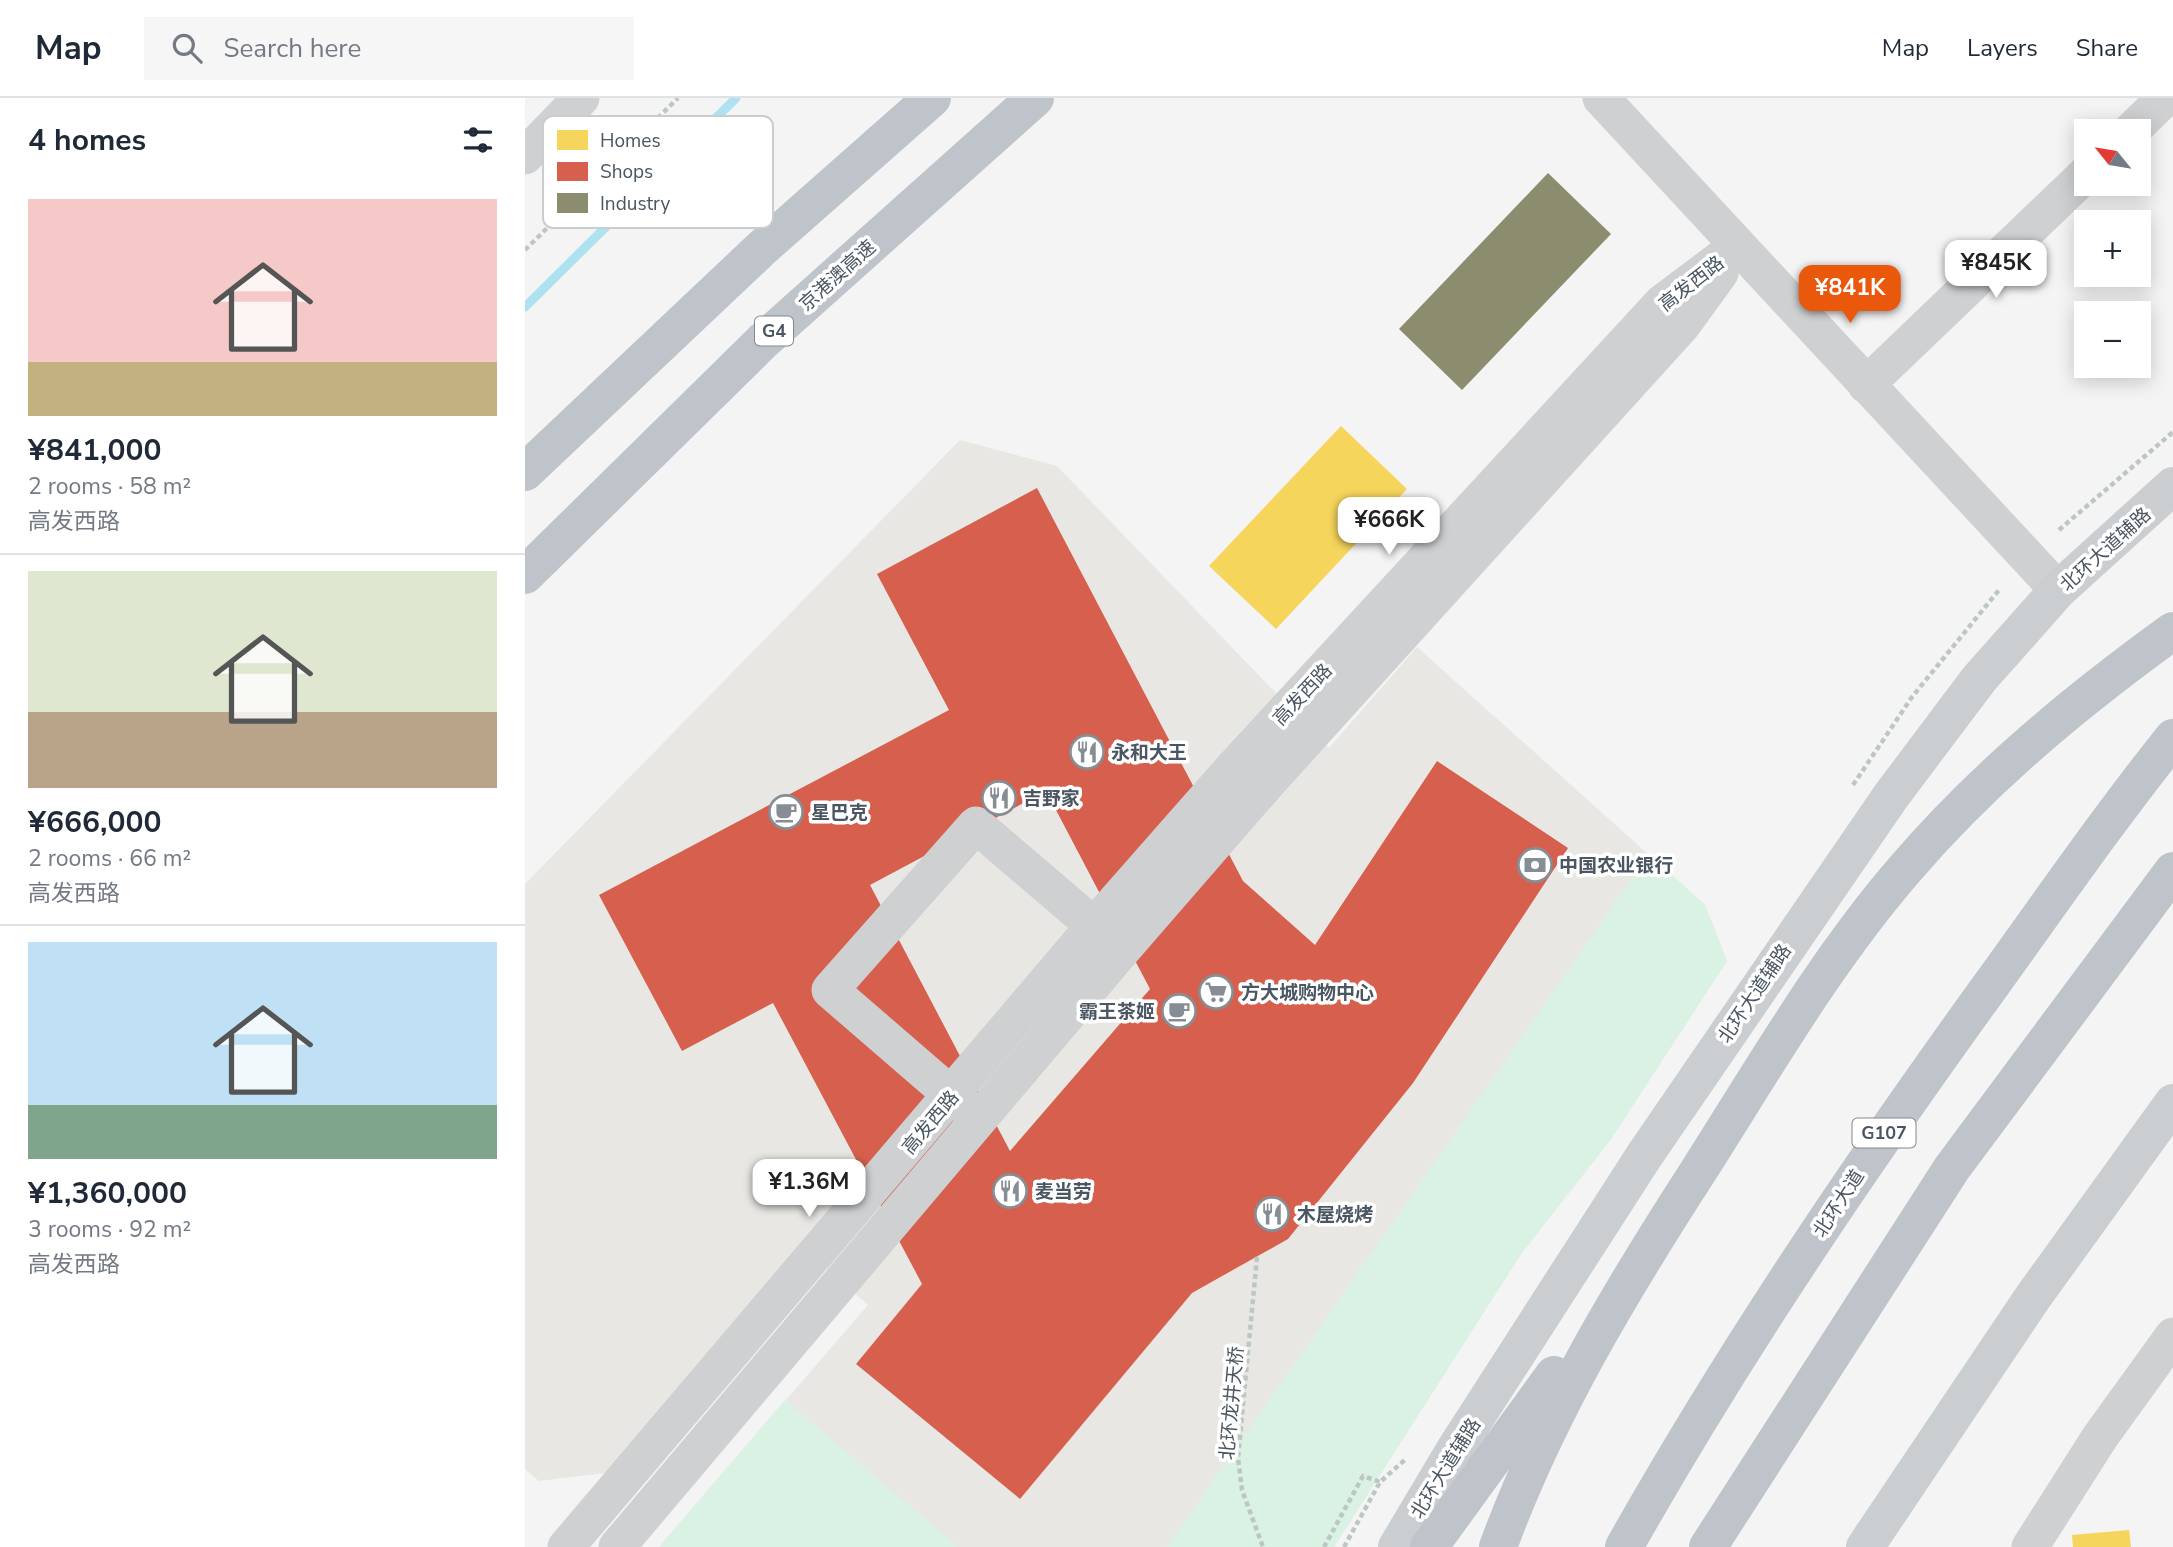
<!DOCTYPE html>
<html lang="en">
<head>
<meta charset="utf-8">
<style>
  :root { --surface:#fff; --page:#f6f6f7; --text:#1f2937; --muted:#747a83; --line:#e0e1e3; --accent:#ea580c }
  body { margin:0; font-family:"Nunito Sans","Noto Sans SC",sans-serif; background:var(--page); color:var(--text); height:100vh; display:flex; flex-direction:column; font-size:26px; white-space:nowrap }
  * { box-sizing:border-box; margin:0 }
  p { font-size:23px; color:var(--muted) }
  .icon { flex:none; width:38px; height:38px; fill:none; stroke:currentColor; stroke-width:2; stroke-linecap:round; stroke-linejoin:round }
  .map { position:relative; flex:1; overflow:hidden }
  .side { display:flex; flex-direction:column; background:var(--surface); width:525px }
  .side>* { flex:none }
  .needle { width:46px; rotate:300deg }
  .fabs { position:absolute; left:1549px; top:21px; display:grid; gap:14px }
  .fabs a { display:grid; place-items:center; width:77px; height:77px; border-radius:0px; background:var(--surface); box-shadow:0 4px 18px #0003; font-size:35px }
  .price { position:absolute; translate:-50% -60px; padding:0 16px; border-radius:14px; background:#fff; color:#222; font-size:23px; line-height:46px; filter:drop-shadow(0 2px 4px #0008) }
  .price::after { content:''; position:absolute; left:50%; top:42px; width:21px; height:16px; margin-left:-10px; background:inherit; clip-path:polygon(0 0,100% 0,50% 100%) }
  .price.on { background:var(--accent); color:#fff }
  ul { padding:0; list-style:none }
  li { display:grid; align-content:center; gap:14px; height:371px; padding:0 28px }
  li+li { border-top:2px solid var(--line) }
  li span { display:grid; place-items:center; height:217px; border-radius:0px; color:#555 }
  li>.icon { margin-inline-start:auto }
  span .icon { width:126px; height:126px; fill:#fffc; stroke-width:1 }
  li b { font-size:30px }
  h2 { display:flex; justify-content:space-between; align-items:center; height:84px; padding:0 28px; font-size:30px }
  header { display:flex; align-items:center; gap:42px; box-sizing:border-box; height:98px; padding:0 35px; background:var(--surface); border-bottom:2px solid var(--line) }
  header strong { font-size:33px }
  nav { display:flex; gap:38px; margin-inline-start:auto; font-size:24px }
  .search { width:490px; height:63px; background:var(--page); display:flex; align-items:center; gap:18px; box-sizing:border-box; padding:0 24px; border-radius:0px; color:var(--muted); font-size:26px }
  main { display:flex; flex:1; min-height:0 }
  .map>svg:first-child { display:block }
  .commercial { fill:#e8e7e3 }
  .green { fill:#d9f2e3 }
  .homes { fill:#f6d55c }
  .shops { fill:#d6604d; fill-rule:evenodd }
  .industry { fill:#8c8c6e }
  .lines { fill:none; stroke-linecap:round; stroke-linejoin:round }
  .stream { stroke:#aee2f0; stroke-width:9 }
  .path { stroke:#bcc7c4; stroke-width:4.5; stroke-dasharray:5 3.5; stroke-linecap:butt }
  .minor { stroke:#ced0d2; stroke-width:37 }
  .major { stroke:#caced1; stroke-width:38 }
  .highway { stroke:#bec4c9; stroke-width:38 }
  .labels { text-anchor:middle; stroke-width:7; stroke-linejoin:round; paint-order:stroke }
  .shield { fill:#fff; stroke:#808990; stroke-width:2 }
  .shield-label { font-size:18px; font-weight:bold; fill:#4a5661 }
  .street-label { font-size:19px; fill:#4a5661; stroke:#fff }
  .poi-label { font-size:19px; font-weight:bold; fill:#4a5661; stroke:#fff; text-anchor:start }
  .key { fill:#fff; stroke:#c9ccd0; stroke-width:2 }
  .key-label { font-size:19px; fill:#4a5661 }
</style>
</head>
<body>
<header>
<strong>Map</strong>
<div class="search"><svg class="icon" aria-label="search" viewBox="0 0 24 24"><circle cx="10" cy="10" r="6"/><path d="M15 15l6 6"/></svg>Search here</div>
<nav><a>Map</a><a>Layers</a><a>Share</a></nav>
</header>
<main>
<section class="side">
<h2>4 homes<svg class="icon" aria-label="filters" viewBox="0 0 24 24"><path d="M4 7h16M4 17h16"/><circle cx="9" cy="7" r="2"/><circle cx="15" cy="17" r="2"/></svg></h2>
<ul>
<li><span style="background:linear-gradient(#f6c9c9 75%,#c2b280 0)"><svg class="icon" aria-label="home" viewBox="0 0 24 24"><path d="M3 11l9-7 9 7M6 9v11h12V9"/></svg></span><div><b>¥841,000</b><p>2 rooms · 58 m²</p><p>高发西路</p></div></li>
<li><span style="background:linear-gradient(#dfe7d0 65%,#b9a48a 0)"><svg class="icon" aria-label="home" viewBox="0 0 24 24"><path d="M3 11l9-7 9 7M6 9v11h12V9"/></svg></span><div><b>¥666,000</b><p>2 rooms · 66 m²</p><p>高发西路</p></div></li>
<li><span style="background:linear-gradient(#bfe0f5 75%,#7fa58c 0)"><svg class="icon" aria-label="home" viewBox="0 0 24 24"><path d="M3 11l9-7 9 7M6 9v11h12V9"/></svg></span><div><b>¥1,360,000</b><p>3 rooms · 92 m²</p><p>高发西路</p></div></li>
</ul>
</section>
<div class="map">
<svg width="1648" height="1449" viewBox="0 0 1648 1449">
  <rect width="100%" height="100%" fill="#f4f4f4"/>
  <path class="commercial" d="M435 342 532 368 804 650 892 549 1180 807 1202 863 1086 1041 996 1156 809 1449H134L343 1207 283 1154 89 1374 14 1383 0 1371V786Z"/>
  <path class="green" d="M1124 756 1180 807 1202 863 1086 1041 996 1156 809 1449H642Z
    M260 1302 433 1449H134Z"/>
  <path class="homes" d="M816 328 882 391 751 531 684 468Z
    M1604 1432 1606 1449H1548L1547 1437Z"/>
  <path class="shops" d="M512 390 718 783 790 847 912 663 1043 750 888 985 763 1141 667 1195 495 1401 331 1266 397 1186 248 905 157 953 74 797 424 612 352 476ZM521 693 625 891 485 1053 345 787Z"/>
  <path class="industry" d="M1023 75 1086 136 937 292 874 231Z"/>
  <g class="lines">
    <path class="stream" d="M0 209 211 0"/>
    <path class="path" d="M0 152 153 0
      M1534 432 1648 334
      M1328 687 1387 599 1474 492
      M732 1159 713 1360 717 1392 738 1449
      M799 1449 838 1378 855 1384
      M819 1449 855 1384 882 1360"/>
    <path class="minor" d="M1076 0 1533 492
      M1606 33 1640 0
      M0 58 56 0
      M1341 287 1561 76
      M445 1013 305 892 451 727 588 844
      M41 1449 569 828 708 670 1137 205 1213 148
      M92 1449 597 852 743 684 1158 226 1195 175
      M1505 1449 1575 1339 1648 1238"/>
    <path class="major" d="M872 1449 931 1350 1119 1058 1366 698 1454 581 1533 492 1648 388
      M1340 1449 1508 1199 1648 1005"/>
    <path class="highway" d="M0 374 237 150 407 0
      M0 477 238 243 510 0
      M904 1449 1029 1277
      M973 1449C1022 1315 1097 1191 1174 1072 1239 970 1301 862 1380 771 1459 679 1550 604 1648 533
      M1099 1449C1209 1254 1335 1068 1466 887 1526 804 1584 720 1648 640
      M1183 1449 1427 1070 1648 773"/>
  </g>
  <defs>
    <g id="restaurant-ring" transform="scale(1.75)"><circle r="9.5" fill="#fff" stroke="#868d94" stroke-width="1.5"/><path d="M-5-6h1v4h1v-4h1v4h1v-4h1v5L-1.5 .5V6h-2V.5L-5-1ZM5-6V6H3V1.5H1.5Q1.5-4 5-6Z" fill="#868d94"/></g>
    <g id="cafe-ring" transform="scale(1.75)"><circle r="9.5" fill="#fff" stroke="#868d94" stroke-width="1.5"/><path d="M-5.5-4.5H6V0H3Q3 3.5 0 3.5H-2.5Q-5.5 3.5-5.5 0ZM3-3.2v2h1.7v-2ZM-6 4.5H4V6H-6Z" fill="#868d94"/></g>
    <g id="bank-ring" transform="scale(1.75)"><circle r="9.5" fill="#fff" stroke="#868d94" stroke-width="1.5"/><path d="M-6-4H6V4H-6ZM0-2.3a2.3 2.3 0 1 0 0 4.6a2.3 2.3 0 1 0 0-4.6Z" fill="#868d94"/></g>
    <g id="supermarket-ring" transform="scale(1.75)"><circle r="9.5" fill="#fff" stroke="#868d94" stroke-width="1.5"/><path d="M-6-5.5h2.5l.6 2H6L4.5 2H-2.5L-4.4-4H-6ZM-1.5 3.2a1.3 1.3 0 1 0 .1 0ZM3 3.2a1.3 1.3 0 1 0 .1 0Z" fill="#868d94"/></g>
  </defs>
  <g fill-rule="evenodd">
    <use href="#restaurant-ring" x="562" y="654"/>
    <use href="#restaurant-ring" x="474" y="700"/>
    <use href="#cafe-ring" x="261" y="714"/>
    <use href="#bank-ring" x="1010" y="767"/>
    <use href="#supermarket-ring" x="691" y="894"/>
    <use href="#cafe-ring" x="654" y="913"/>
    <use href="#restaurant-ring" x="485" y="1093"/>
    <use href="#restaurant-ring" x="747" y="1116"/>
  </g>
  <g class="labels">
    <g class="shield">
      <rect x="230" y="218.5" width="38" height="29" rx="5"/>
      <rect x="1327.5" y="1020.5" width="63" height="29" rx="5"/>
    </g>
    <g class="shield-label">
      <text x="249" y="239">G4</text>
      <text x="1359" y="1041">G107</text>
    </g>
    <g class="street-label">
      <text transform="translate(312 177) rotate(-42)" y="7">京港澳高速</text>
      <text transform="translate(1166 185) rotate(-38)" y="7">高发西路</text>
      <text transform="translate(1580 451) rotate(-42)" y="7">北环大道辅路</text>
      <text transform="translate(777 596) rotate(-47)" y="7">高发西路</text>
      <text transform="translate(1229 895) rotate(-56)" y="7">北环大道辅路</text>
      <text transform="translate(405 1024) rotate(-50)" y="7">高发西路</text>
      <text transform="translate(1313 1105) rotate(-57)" y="7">北环大道</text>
      <text transform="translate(706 1305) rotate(-85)" y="7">北环龙井天桥</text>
      <text transform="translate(920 1370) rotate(-58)" y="7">北环大道辅路</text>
    </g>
    <g class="poi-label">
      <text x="586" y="661">永和大王</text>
      <text x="498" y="707">吉野家</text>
      <text x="286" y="721">星巴克</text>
      <text x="1034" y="774">中国农业银行</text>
      <text x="716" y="901">方大城购物中心</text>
      <text x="630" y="920" text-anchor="end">霸王茶姬</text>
      <text x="510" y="1100">麦当劳</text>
      <text x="772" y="1123">木屋烧烤</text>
    </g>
  </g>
  <rect x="18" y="18" width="230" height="112" rx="10" class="key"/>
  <rect x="32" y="32" width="31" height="20" fill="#f6d55c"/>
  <rect x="32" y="64" width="31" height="19" fill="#d6604d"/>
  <rect x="32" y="95" width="31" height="20" fill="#8c8c6e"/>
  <g class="key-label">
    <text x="75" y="49">Homes</text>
    <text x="75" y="80">Shops</text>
    <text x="75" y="112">Industry</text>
  </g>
</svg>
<div class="fabs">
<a><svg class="needle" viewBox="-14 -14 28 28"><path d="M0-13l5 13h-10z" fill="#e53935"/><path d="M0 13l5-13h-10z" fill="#747a83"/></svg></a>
<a>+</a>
<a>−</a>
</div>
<b class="price" style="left:1471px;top:202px">¥845K</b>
<b class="price on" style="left:1325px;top:227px">¥841K</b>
<b class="price" style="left:864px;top:459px">¥666K</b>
<b class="price" style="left:284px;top:1121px">¥1.36M</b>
</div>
</main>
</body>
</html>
